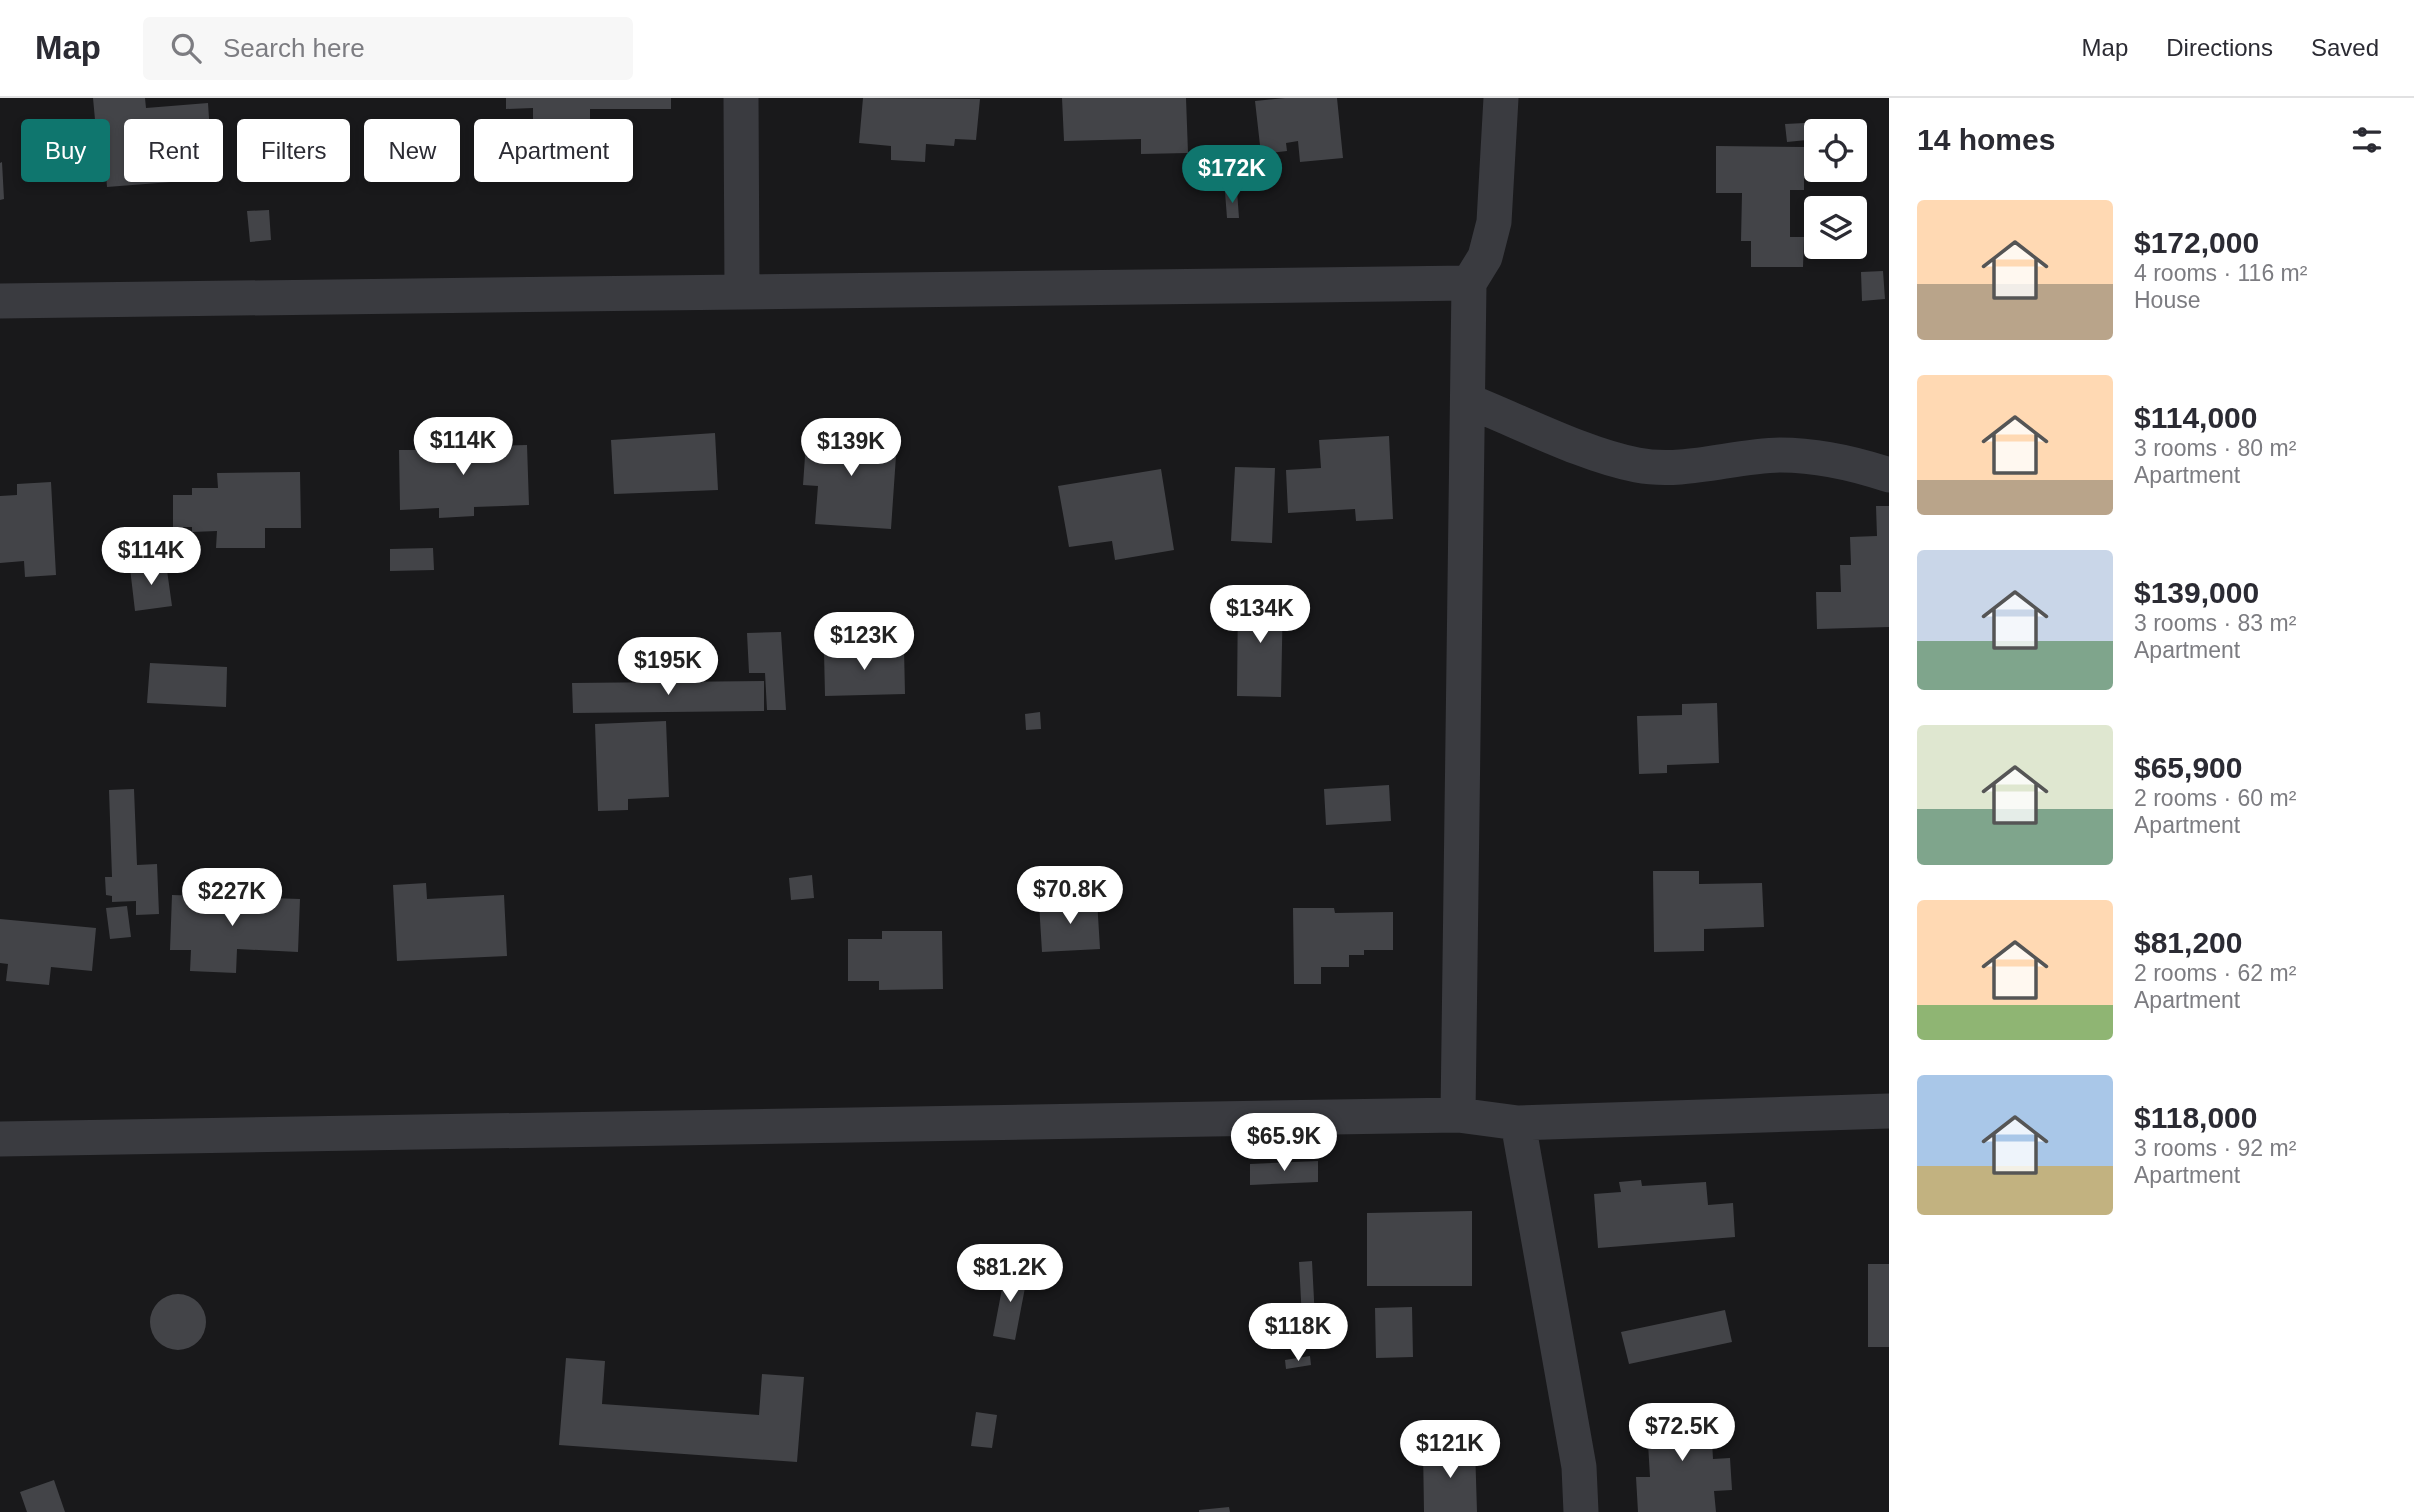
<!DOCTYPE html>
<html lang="en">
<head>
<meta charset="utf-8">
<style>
  :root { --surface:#fff; --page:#f7f7f7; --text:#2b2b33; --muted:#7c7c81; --line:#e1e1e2; --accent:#0f766e }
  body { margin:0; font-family:Arial,sans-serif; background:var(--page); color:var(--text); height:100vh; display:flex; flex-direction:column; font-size:26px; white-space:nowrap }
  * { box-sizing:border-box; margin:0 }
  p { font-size:23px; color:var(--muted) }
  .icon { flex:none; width:38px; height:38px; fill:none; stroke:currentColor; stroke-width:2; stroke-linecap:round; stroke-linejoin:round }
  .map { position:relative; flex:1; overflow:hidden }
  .drawer { display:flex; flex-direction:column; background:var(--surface); width:525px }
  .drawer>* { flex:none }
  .hud { position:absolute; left:21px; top:21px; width:665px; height:63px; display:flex; gap:14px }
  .buttons { position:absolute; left:1804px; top:21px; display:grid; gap:14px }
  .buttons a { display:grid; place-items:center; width:63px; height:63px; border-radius:7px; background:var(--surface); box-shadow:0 4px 10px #0003; font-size:35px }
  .price { position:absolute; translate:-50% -60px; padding:0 16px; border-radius:24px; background:#fff; color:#222; font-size:23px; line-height:46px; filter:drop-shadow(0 2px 4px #0008) }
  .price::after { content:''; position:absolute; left:50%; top:42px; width:21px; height:16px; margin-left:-10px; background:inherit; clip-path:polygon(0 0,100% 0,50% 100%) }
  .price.selected { background:var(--accent); color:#fff }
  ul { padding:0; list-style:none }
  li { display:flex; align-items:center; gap:21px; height:175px; padding:0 28px }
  li span { display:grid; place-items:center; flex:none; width:196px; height:140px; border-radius:7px; color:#555 }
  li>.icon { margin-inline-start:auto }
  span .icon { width:84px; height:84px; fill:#fffc; stroke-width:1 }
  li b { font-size:30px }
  h2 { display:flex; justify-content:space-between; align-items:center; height:84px; padding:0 28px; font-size:30px }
  .pill { padding:0 24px; border-radius:7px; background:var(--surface); box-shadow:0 4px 10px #0003; font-size:24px; line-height:63px }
  .pill.selected { background:var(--accent); color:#fff }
  header { display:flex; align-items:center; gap:42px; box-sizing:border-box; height:98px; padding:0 35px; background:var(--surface); border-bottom:2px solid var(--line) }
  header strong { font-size:33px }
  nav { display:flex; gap:38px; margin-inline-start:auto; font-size:24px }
  .search { width:490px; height:63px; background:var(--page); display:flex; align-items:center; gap:18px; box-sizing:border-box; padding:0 24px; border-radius:7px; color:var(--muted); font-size:26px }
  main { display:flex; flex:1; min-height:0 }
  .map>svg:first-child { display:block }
  .building { fill:#434448 }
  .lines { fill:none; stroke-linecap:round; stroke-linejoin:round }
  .minor { stroke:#3a3b40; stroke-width:35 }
</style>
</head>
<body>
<header>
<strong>Map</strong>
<div class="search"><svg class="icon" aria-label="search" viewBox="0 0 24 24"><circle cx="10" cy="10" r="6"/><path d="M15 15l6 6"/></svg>Search here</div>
<nav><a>Map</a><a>Directions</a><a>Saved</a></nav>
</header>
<main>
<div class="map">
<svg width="1889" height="1414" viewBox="0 0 1889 1414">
  <rect width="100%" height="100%" fill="#19191b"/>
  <path class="building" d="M93 0H145L146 10 208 5 211 51 168 54 171 84 107 89 104 53 98 54Z
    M506 0H671V11H590V21H533V10L506 11Z
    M863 0 980 1 976 42 955 41 954 48 926 46 925 64 891 62V48L859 45Z
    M1062 0H1186L1188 55 1141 56V41L1064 43Z
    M1285 0H1337L1343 60 1300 64 1298 43 1286 45 1287 53 1261 56 1255 3Z
    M1805 25 1807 42 1787 44 1785 26Z
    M1716 48 1804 49V92H1790V139H1804L1803 169H1751V143H1741L1742 95H1716Z
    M2 64 4 101 0 102V65Z
    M1237 93 1239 120H1227L1225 94Z
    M269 112 271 142 250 144 247 113Z
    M1883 173 1885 201 1862 203 1861 174Z
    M807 330 853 333V340L897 343 891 431 815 426 818 388 803 387Z
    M715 335 718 392 614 396 611 342Z
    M1389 338 1393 421 1356 423 1355 411 1288 415 1286 372 1321 370 1319 342Z
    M479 343 480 348 527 347 529 407 474 409V418L439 420V410L400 412 399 352H415L416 345Z
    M1235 369 1275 370 1272 445 1231 443Z
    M1161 371 1174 452 1115 462 1112 443 1069 449 1058 388Z
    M300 374 301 430H265V450H216L217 433 192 434V429H173V397H192V390H218L217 375Z
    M51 384 56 477 25 479 24 463 0 465V398L17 397V386Z
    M1876 408H1889V529L1817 531 1816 494H1841L1840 467H1851L1850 439 1877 438Z
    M433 450 434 472 390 473V451Z
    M166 465 172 508 135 513 130 470Z
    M1238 495 1283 496 1281 599 1237 598Z
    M781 534 786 612H767L765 575H749L747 535Z
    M904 551 905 596 825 598 824 553Z
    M150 565 227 569 226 609 147 605Z
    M764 583V613L573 615 572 585Z
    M1717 605 1719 665 1667 667V675L1639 676 1637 618 1682 617V606Z
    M1040 614 1041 631 1026 632 1025 616Z
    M666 623 669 699 628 701V712L598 713 595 626Z
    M1389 687 1391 723 1326 727 1324 691Z
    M134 691 137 767 157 766 159 816 136 817V803L112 804V798L106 797 105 779H112L109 692Z
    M1653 773H1699V786L1762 785 1764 829 1704 831V853L1654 854Z
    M812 777 814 800 791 802 789 780Z
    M426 785 427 801 504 797 507 858 397 863 393 787Z
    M172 797 300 801 298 854 237 851 236 875 190 873 191 852H170Z
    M1097 801 1100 851 1042 854 1039 805Z
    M127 808 131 839 110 841 106 810Z
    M1293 810H1334L1335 815 1393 814V852H1364V857H1349V869H1321V886H1294Z
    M0 821 96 830 92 873 51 869 49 887 6 883 8 866 0 865Z
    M882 833H942L943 891 879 892V883H848V841H882Z
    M1318 1063V1084L1250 1087V1066Z
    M1641 1082 1642 1088 1706 1084 1708 1107 1733 1105 1735 1139 1598 1150 1594 1096 1621 1094 1619 1084Z
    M1472 1113V1188H1367V1115Z
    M1312 1163 1315 1221H1302L1299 1164Z
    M1868 1166H1889V1249H1868Z
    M1006 1170 1028 1174 1015 1242 993 1238Z
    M150 1224a28 28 0 1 1 56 0a28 28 0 1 1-56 0Z
    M1412 1209 1413 1259 1376 1260 1375 1210Z
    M1725 1212 1732 1244 1629 1266 1621 1234Z
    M1310 1258 1311 1267 1286 1271 1285 1262Z
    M566 1260 605 1263 602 1306 759 1317 762 1276 804 1279 797 1364 559 1347Z
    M1710 1308 1713 1361 1730 1360 1732 1392 1714 1393 1716 1414H1638L1636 1379H1650L1646 1312Z
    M976 1314 997 1317 992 1350 971 1348Z
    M1475 1349 1477 1414H1424L1423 1350Z
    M54 1382 65 1414H27L20 1394Z
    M1229 1409 1230 1414H1199V1412Z"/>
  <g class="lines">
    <path class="minor" d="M741 0 742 194
      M1469 185 1485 159 1494 124 1501 0
      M0 203 1469 185 1458 1017
      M1468 303C1519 323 1584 357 1637 367 1684 376 1732 358 1780 357 1818 357 1853 365 1889 377
      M1518 1025 1579 1369 1581 1414
      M0 1041 1458 1017 1518 1025 1889 1013"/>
  </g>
</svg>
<div class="buttons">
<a><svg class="icon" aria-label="locate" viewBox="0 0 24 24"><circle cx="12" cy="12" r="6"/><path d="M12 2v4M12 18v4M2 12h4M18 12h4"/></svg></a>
<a><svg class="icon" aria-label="layers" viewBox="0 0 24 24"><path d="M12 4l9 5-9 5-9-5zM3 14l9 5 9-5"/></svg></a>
</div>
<b class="price selected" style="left:1232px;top:107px">$172K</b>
<b class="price" style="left:463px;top:379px">$114K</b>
<b class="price" style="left:851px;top:380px">$139K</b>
<b class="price" style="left:151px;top:489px">$114K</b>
<b class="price" style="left:1260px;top:547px">$134K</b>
<b class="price" style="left:864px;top:574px">$123K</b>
<b class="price" style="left:668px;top:599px">$195K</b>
<b class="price" style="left:1070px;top:828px">$70.8K</b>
<b class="price" style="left:232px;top:830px">$227K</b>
<b class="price" style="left:1284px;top:1075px">$65.9K</b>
<b class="price" style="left:1010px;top:1206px">$81.2K</b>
<b class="price" style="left:1298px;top:1265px">$118K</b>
<b class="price" style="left:1682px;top:1365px">$72.5K</b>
<b class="price" style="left:1450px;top:1382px">$121K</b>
<div class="hud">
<a class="pill selected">Buy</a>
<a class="pill">Rent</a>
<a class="pill">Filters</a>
<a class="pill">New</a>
<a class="pill">Apartment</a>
</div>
</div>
<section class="drawer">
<h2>14 homes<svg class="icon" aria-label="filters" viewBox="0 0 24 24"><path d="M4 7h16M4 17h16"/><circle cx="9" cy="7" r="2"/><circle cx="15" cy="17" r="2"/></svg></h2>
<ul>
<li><span style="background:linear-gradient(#ffd9b3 60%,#b9a48a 0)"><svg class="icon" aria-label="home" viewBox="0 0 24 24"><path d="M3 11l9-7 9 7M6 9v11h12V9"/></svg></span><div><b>$172,000</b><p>4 rooms · 116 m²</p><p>House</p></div></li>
<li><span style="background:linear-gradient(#ffd9b3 75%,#b9a48a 0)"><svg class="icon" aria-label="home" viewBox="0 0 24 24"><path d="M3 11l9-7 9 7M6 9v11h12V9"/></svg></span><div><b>$114,000</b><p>3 rooms · 80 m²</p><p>Apartment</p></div></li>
<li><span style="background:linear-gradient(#c9d6e8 65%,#7fa58c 0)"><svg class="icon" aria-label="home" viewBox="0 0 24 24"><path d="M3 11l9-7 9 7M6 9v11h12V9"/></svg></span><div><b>$139,000</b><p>3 rooms · 83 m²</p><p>Apartment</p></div></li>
<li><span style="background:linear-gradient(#dfe7d0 60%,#7fa58c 0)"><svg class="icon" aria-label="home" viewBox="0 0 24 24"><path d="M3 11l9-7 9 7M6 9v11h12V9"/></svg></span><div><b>$65,900</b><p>2 rooms · 60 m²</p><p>Apartment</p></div></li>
<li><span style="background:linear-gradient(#ffd9b3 75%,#8fb573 0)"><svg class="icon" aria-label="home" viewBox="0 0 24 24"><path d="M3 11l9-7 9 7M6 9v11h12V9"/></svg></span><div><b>$81,200</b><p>2 rooms · 62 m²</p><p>Apartment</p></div></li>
<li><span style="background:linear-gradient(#a9c7e8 65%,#c2b280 0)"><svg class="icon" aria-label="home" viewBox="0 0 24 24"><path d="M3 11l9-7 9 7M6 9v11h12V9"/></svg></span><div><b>$118,000</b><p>3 rooms · 92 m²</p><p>Apartment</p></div></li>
</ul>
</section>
</main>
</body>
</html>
